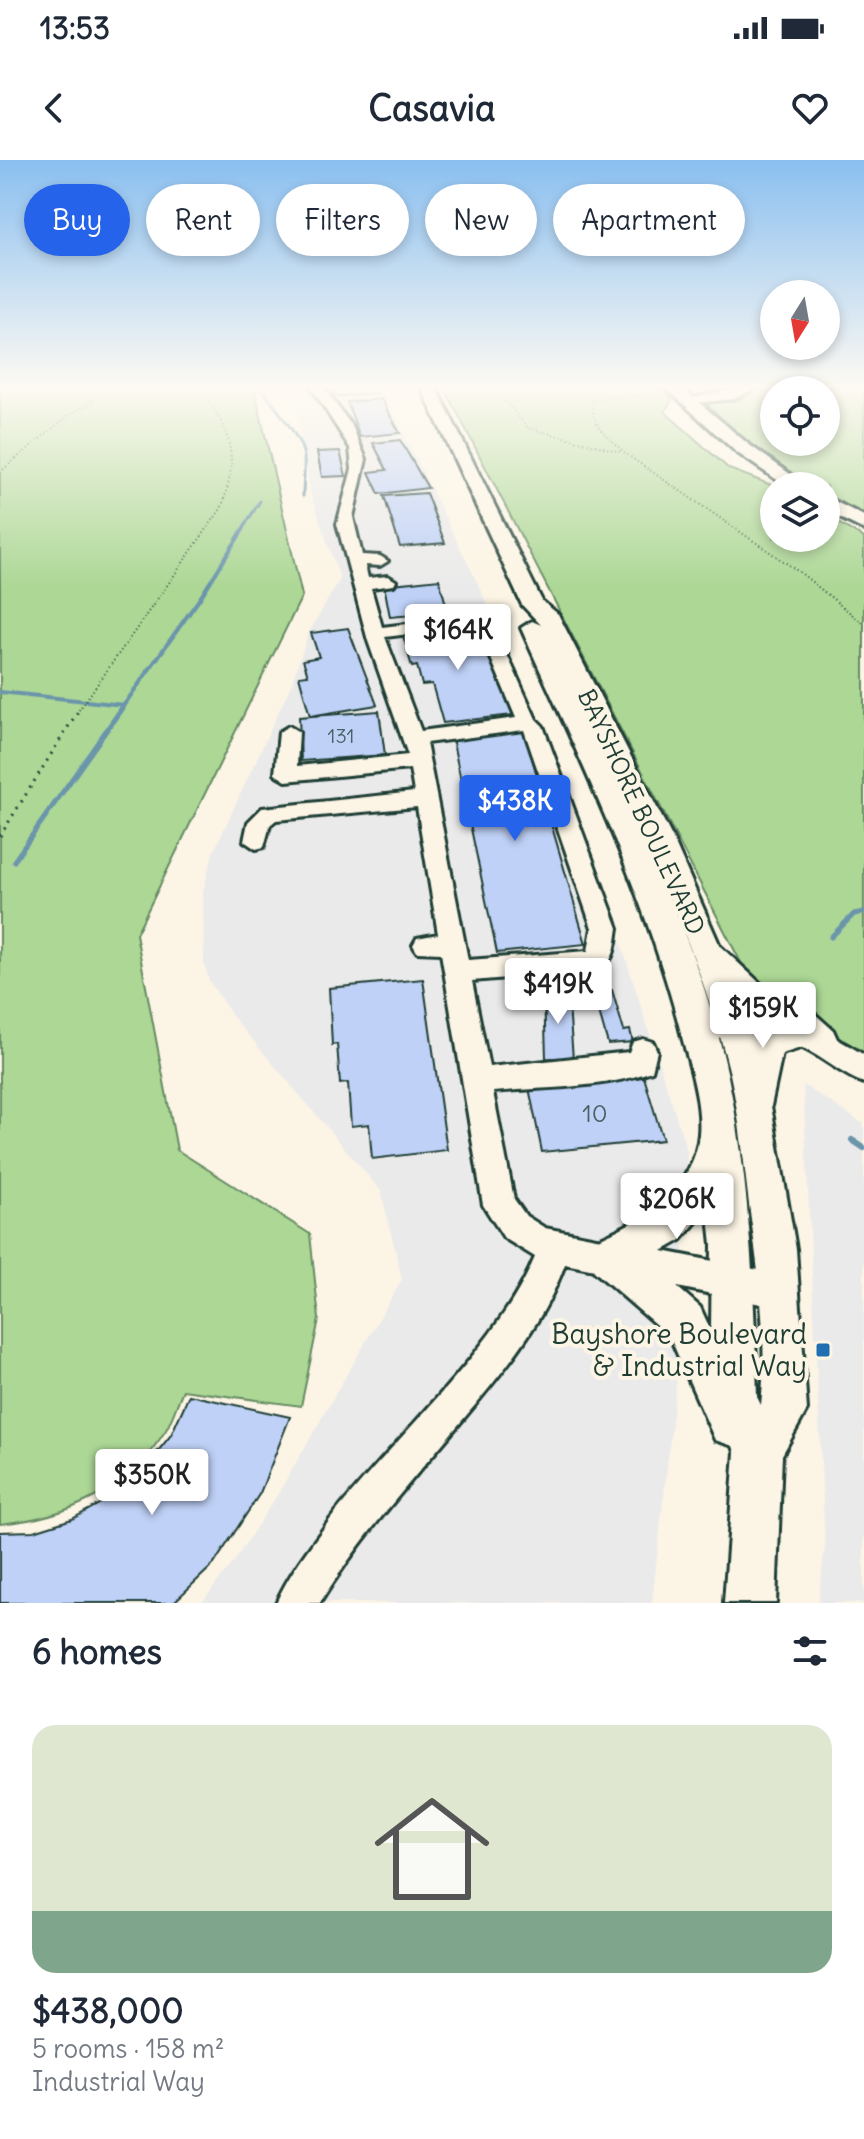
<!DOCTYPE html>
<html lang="en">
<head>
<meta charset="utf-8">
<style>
  :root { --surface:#fff; --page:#f2f2f3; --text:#1f2937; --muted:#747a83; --accent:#2563eb }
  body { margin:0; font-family:Delius,sans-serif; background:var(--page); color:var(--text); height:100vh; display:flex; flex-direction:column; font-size:30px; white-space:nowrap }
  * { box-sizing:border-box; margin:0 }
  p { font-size:26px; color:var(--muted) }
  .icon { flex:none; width:44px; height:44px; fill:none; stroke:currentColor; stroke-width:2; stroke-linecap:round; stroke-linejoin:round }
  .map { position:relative; height:1443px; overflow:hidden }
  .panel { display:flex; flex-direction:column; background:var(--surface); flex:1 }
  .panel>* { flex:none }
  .top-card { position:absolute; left:24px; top:24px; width:816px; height:72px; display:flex; gap:16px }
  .needle { width:52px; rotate:191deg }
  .fabs { position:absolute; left:760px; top:120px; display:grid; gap:16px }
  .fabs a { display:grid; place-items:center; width:80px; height:80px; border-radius:50%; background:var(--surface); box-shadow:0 4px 12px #0003; font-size:40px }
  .price { position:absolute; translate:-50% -68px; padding:0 18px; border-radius:8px; background:#fff; color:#222; font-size:26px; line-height:52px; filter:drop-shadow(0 2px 4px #0008) }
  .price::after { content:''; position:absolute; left:50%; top:48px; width:24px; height:18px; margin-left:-12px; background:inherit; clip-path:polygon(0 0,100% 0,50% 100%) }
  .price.on { background:var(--accent); color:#fff }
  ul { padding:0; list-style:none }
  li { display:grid; align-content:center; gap:16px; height:424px; padding:0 32px }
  li span { display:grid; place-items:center; height:248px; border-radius:24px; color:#555 }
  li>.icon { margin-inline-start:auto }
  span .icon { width:144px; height:144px; fill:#fffc; stroke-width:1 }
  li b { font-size:34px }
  h2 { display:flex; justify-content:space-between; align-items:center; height:96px; padding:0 32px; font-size:34px }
  .chip { padding:0 28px; border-radius:36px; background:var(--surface); box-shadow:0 4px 12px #0003; font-size:28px; line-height:72px }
  .chip.on { background:var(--accent); color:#fff }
  .status { display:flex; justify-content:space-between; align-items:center; height:56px; padding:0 40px; background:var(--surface); direction:ltr }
  .status svg { height:22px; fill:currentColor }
  header { display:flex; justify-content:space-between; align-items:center; height:104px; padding:0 32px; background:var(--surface); font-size:36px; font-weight:700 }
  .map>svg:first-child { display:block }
  .built { fill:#eaeaea }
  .green { fill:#acd795; stroke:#668a64; stroke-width:2; fill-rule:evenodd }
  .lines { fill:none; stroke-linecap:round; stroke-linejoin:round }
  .stream-far3 { stroke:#6b95ab; stroke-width:3 }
  .stream-far2 { stroke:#6b95ab; stroke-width:4 }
  .stream-far1 { stroke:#6b95ab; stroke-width:5 }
  .stream { stroke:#6b95ab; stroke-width:6 }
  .building { fill:#bfd1f7; stroke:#1f3d34; stroke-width:2 }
  .minor-casing { stroke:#1f3d34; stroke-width:6 }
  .major-casing { stroke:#1f3d34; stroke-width:6 }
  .path-far1 { stroke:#1f3d34; stroke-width:2; stroke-dasharray:1 3; stroke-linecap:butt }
  .path { stroke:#1f3d34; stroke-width:3; stroke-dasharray:2 6; stroke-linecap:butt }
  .minor { fill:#fcf5e5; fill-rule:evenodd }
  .major { fill:#fcf5e5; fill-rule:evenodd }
  .poi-dot { fill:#1f6fb2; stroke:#fcf5e5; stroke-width:3 }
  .labels { text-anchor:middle; stroke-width:8; stroke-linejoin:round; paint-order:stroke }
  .number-label { font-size:20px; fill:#476265 }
  .street-label { font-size:24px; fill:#1f3d34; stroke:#fcf5e5 }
  .near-number-label { font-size:24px; fill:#476265 }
  .near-poi-label { font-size:28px; fill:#1f3d34; stroke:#fcf5e5; text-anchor:end }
</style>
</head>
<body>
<div class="status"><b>13:53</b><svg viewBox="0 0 49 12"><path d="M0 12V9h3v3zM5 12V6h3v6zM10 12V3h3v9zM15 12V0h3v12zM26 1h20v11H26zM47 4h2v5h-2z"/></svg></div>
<header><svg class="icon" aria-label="back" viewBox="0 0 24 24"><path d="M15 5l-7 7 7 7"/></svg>Casavia<svg class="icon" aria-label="heart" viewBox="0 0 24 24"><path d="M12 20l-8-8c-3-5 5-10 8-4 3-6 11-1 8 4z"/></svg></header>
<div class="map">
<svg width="864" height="1443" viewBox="0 0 864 1443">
  <rect width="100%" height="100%" fill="#fcf5e5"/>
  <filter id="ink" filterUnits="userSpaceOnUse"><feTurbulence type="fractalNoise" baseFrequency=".0125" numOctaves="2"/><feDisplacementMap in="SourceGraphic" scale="16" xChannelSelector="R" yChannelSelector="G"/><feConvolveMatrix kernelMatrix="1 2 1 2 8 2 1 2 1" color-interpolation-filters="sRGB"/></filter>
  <g filter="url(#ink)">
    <path class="built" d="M292 227H381L480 428 607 739 687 991 679 1198 652 1443H201L233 1403 279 1332 402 1119 381 1031 233 857 209 821 204 803 203 731 213 693 291 525 309 472 340 419 311 335Z
      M803 925 864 964V1443H818L825 1386Z"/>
    <path class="green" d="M0 227H254L302 436 136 774 177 990 310 1074 319 1159 301 1246 183 1230C177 1243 173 1258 166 1270 127 1331 69 1357 0 1364Z
      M444 227H658L672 239 665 252 729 309 774 326V378H826V356L864 378V895L752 824Z
      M754 227H864V364L826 343V326H798L786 317 701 239ZM774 230H826V282H774Z"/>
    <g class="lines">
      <path class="stream-far3" d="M261 227C273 246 302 277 304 297 305 310 303 323 303 336
        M242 370 260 341"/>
      <path class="stream-far2" d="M0 532 124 545 120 550
        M124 545 200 438 244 368"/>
      <path class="stream-far1" d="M14 701 122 548
        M831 777 854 754 864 752"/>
      <path class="stream" d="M852 980 864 988"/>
    </g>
    <path class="building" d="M330 227H374L377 233 335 237Z
      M381 239 400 273 360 277 347 242Z
      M400 280 428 328 379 334 369 312 387 310 373 283Z
      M340 291 346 316 322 317 317 292Z
      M426 333 445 383 400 387 384 336Z
      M439 419 448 452 390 457 384 425Z
      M478 464 513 555 443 563 432 524 422 525 417 506 412 507 402 472Z
      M348 468 377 545 310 556 299 516 308 515 303 500 319 497 311 473Z
      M379 551 385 595 301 601 299 557Z
      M523 567 586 784 497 793 451 573Z
      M423 819 447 990 372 999 369 964 351 966 348 923 340 924 337 884 332 885 329 828Z
      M612 830 624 871 630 870 633 882 608 884 593 831Z
      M544 831 568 832 573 899 546 898Z
      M644 917 663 980 542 992 529 928Z
      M189 1235 290 1257 260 1333 214 1404 173 1443H0V1372L34 1371 72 1359 108 1339 142 1311 171 1275Z"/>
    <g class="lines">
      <g class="minor-casing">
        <path id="minor" d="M311 227H323L352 266 366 299 353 357 362 395 380 396 388 401 380 406 365 405 368 418 388 416 396 421 394 425 371 428 382 467 474 456 491 459 536 559 543 566 618 768C615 786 616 801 598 810L472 821 489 907 629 892 633 882 643 879 653 882 657 891 652 911C603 929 545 927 493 932L514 1039 526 1056 545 1068 780 1114 792 1119 797 1131 792 1143 780 1148 565 1104C543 1165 501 1214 460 1263 411 1321 360 1378 320 1443H276C289 1413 310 1387 329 1361 391 1281 497 1189 535 1097L504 1078 483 1045 441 793 417 792 413 785 417 778 438 774 417 647 276 660 270 665 264 687 256 689 244 681 248 662 262 648 414 632 410 609 286 621 275 614 279 572 289 566 299 572 297 606 408 595 368 481 337 364 352 309 350 288ZM474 466 478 467 516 558 421 571 385 477ZM524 570 592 768 588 791 468 800 426 583Z
          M744 227H760L733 239 687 244 681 240Z
          M747 852C791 856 827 871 864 895V923C837 913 816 890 787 882 755 872 717 883 688 873L684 865 688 857Z"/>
      </g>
      <g class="major-casing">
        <path id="major" d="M421 227H436L542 441 558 454 672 677 720 786 761 824 815 854 833 870 838 881 833 892 821 896 804 887 782 894 771 946 796 1089 807 1250 782 1295 776 1443H724L735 1292 733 1286 715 1280 670 1177 594 1111 588 1096 594 1081C641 1061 694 1031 699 974 702 942 689 904 681 873 645 732 580 600 521 468L532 461 541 465 522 445ZM587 561C642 674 700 790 730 914 740 958 744 1006 750 1052 759 1113 768 1183 761 1245L757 1237C754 1130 750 1022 728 916 702 792 642 675 587 561ZM743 847 774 864 753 877ZM708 1048 712 1084 711 1171 700 1147 646 1100 681 1080Z
          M665 227H681L748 284 807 326H786L736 292Z
          M826 337 864 356V370L826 351Z"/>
      </g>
      <path class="path-far1" d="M660 234 593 239C589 265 609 278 626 294L802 414 864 464
        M503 239 528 268 622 292
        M0 312 69 255 90 243 105 227
        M79 550 221 349C240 295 231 273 200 227"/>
      <path class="path" d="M0 676 80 548"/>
      <use href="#minor" class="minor"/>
      <use href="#major" class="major"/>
    </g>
  </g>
  <linearGradient id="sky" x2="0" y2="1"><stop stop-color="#8abff0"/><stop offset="0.53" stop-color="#fefaf3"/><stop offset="1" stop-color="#fefaf3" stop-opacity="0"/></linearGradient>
  <rect width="864" height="429" fill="url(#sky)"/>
  <rect class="poi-dot" x="815" y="1182" width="16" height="16" rx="4"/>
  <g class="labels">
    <g class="number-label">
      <text x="341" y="583">131</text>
    </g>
    <g class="street-label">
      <text transform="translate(641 652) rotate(65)" y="8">BAYSHORE BOULEVARD</text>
    </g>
    <g class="near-number-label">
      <text x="595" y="962">10</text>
    </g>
    <g class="near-poi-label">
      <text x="807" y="1184">Bayshore Boulevard<tspan x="807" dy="32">&amp; Industrial Way</tspan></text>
    </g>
  </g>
</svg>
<div class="fabs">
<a><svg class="needle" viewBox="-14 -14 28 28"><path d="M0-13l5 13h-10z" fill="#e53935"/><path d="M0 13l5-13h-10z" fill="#747a83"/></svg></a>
<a><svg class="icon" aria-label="locate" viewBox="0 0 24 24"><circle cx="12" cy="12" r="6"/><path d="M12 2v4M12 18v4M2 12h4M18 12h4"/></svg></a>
<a><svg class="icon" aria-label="layers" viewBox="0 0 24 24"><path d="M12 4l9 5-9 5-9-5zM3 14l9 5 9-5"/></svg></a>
</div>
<b class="price" style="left:458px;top:512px">$164K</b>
<b class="price on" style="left:515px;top:683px">$438K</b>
<b class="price" style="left:558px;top:866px">$419K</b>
<b class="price" style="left:763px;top:890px">$159K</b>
<b class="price" style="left:677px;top:1081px">$206K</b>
<b class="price" style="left:152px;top:1357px">$350K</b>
<div class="top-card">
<a class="chip on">Buy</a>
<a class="chip">Rent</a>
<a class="chip">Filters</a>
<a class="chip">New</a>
<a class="chip">Apartment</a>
</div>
</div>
<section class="panel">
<h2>6 homes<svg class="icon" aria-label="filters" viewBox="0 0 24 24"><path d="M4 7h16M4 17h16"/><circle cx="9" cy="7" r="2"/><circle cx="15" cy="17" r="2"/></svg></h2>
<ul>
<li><span style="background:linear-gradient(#dfe7d0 75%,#7fa58c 0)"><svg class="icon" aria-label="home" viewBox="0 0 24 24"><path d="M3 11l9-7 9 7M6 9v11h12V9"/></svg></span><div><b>$438,000</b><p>5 rooms · 158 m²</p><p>Industrial Way</p></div></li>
</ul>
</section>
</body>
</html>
